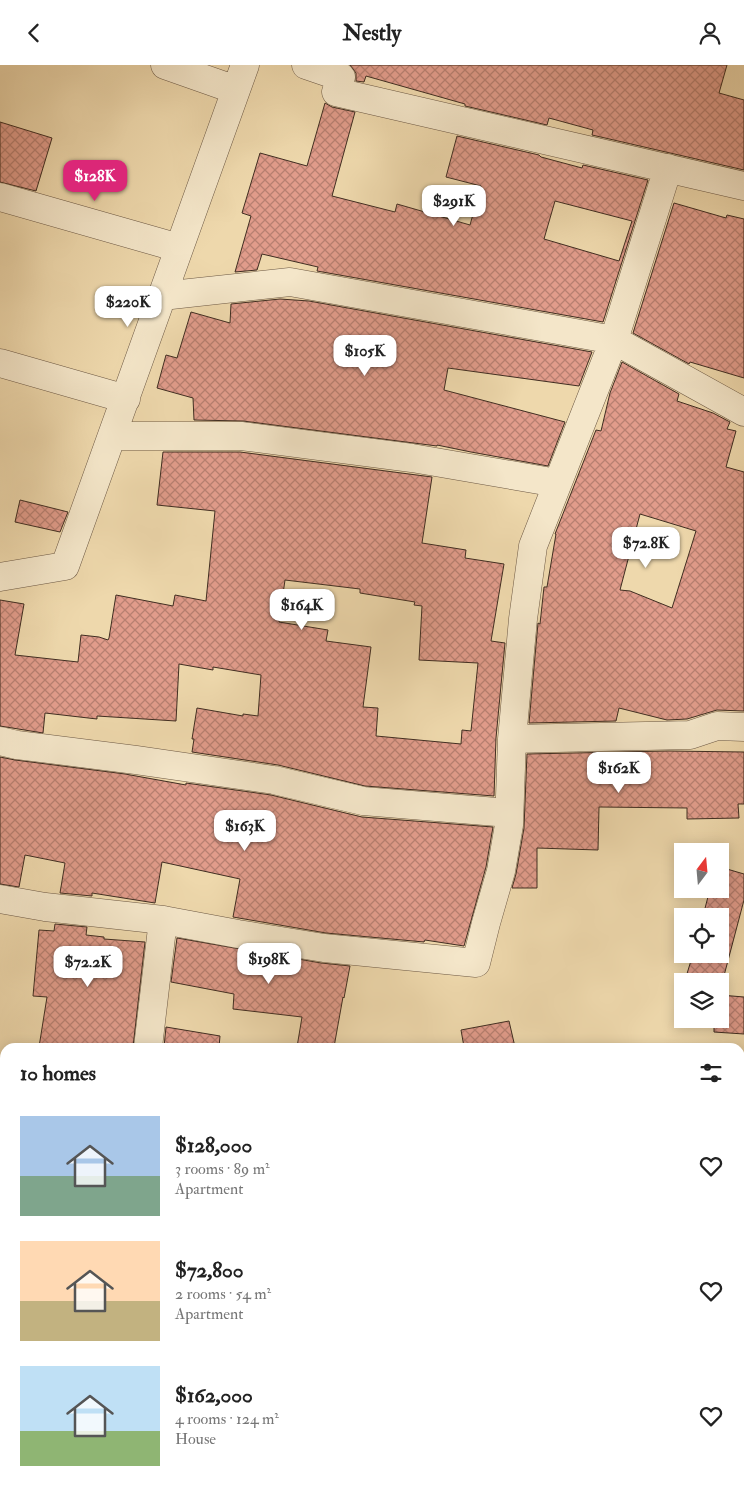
<!DOCTYPE html>
<html lang="en">
<head>
<meta charset="utf-8">
<style>
  :root { --surface:#fff; --page:#f6f6f6; --text:#222; --muted:#767676; --accent:#db2777 }
  body { margin:0; font-family:"IM FELL Double Pica",serif; background:var(--page); color:var(--text); height:100vh; display:flex; flex-direction:column; font-size:19px; white-space:nowrap }
  * { box-sizing:border-box; margin:0 }
  p { font-size:16px; color:var(--muted) }
  .icon { flex:none; width:28px; height:28px; fill:none; stroke:currentColor; stroke-width:2; stroke-linecap:round; stroke-linejoin:round }
  .map { position:relative; flex:1; overflow:hidden }
  .details { position:absolute; left:0px; top:978px; width:745px; height:446px; display:flex; flex-direction:column; background:var(--surface); border-radius:15px 15px 0 0; box-shadow:0 2px 12px #0003 }
  .details>* { flex:none }
  .needle { width:32px; rotate:16deg }
  .controls { position:absolute; left:674px; top:778px; display:grid; gap:10px }
  .controls a { display:grid; place-items:center; width:55px; height:55px; border-radius:0px; background:var(--surface); box-shadow:0 2px 12px #0003; font-size:25px }
  .price { position:absolute; translate:-50% -42px; padding:0 11px; border-radius:10px; background:#fff; color:#222; font-size:16px; line-height:32px; filter:drop-shadow(0 1px 2px #0008) }
  .price::after { content:''; position:absolute; left:50%; top:30px; width:15px; height:11px; margin-left:-8px; background:inherit; clip-path:polygon(0 0,100% 0,50% 100%) }
  .price.active { background:var(--accent); color:#fff }
  ul { padding:0; list-style:none }
  li { display:flex; align-items:center; gap:15px; height:125px; padding:0 20px }
  li span { display:grid; place-items:center; flex:none; width:140px; height:100px; border-radius:0px; color:#555 }
  li>.icon { margin-inline-start:auto }
  span .icon { width:60px; height:60px; fill:#fffc; stroke-width:1 }
  li b { font-size:21px }
  h2 { display:flex; justify-content:space-between; align-items:center; height:60px; padding:0 20px; font-size:21px }
  header { display:flex; justify-content:space-between; align-items:center; height:65px; padding:0 20px; background:var(--surface); font-size:22px; font-weight:700 }
  .map>svg:first-child { display:block }
  .building { fill:url(#building-cross-hatch); stroke:#402d21; fill-rule:evenodd }
  .lines { fill:none; stroke-linecap:round; stroke-linejoin:round }
  .minor-casing { stroke:#6c5844; stroke-width:29 }
  .minor { stroke:#f4e6c9; stroke-width:28 }
</style>
</head>
<body>
<header><svg class="icon" aria-label="back" viewBox="0 0 24 24"><path d="M15 5l-7 7 7 7"/></svg>Nestly<svg class="icon" aria-label="person" viewBox="0 0 24 24"><circle cx="12" cy="8" r="4"/><path d="M4 21q1-7 8-7t8 7"/></svg></header>
<div class="map">
<svg width="744" height="1423" viewBox="0 0 744 1423">
  <defs>
    <pattern id="building-cross-hatch" width="8" height="8" patternUnits="userSpaceOnUse" patternTransform="scale(1.25)"><rect width="8" height="8" fill="#e19c8b"/><path d="M0 0l8 8M0 8l8-8" fill="none" stroke="#b88071"/></pattern>
  </defs>
  <rect width="100%" height="100%" fill="#eed8ac"/>
  <filter id="stains"><feTurbulence type="fractalNoise" baseFrequency=".004" numOctaves="4"/><feColorMatrix values="0 0 0 0 .2 0 0 0 0 .09 0 0 0 0 .02 0 0 0 .5 -.17"/></filter>
  <radialGradient id="worn" r=".72"><stop offset=".6" stop-color="#630" stop-opacity="0"/><stop offset="1" stop-color="#630" stop-opacity=".3"/></radialGradient>
  <path class="building" d="M350 0H727L719 28 744 35V105L592 70 593 65 549 53 547 60 465 41V39L366 11 364 17 356 16V8Z
    M325 38 332 42 355 47 332 131 395 147 397 139 470 160 481 121 446 112 457 71 539 90 541 92 582 103 583 100 648 115 603 257 317 206 318 202 262 189 257 205 235 207 251 151 242 148 260 88 307 101ZM555 136 632 156 619 196 544 174Z
    M0 57 52 73 36 126 0 117Z
    M674 138 726 153 727 150 744 154V313L690 297 689 299 633 268Z
    M280 234 309 236 592 287 579 321 448 303 444 325 565 357 548 401 471 387 437 380V381L243 356 194 355 193 333 157 323 166 290 177 293 191 247 230 258 231 239Z
    M622 297 679 329 677 336 713 348 730 357 727 364 736 366 726 402 744 407V646L717 645 687 654 667 655 619 643 616 656 529 658 538 558 540 559 544 522H547L556 469H555L596 365 601 366 610 328ZM640 449 696 466 672 543 630 526 620 525Z
    M163 387H240L432 412 422 478 466 485 465 493 504 499 491 576 505 578 496 673 494 731 365 721 278 700 192 687 194 674H192L197 643 243 651V649L258 651 261 610 213 602V605L179 599 176 656 97 651V654L45 648 43 668 0 661V535L24 539 15 590 78 597 81 570 99 572 108 575 109 573 116 530 173 541 175 530 206 536 215 446 157 440ZM285 515 360 524V528L415 537 414 540 422 541 419 595 478 598 471 666 462 665 461 679 376 671 378 643 363 642 371 582 326 576 328 565 279 557Z
    M20 435 68 447 60 467 15 457Z
    M668 686 744 687V739H738L739 753 687 754V743L599 742 598 785 537 783V823H512L516 809 524 763 527 689Z
    M0 692 15 695 125 709 186 720V718L271 730 362 752 493 762 486 802 464 881 425 875 424 877 326 868 233 852 240 814 162 797 155 838 92 828V831L60 828 65 798 25 790 19 822 0 819Z
    M720 802 744 809V835L721 922 720 916H700L686 912 693 889H720V851H703L710 824H720Z
    M55 859 87 862 86 870 104 872V874L145 877 133 982H97L79 980V982H39L47 932 33 931 39 865 54 866Z
    M177 873 321 898 350 901 344 933 343 932 334 982H297L302 952 233 944 234 929 171 917Z
    M720 930 744 932V969L714 967V954H720Z
    M509 956 515 982H464L461 965Z
    M166 962 220 971 219 982H164Z"/>
  <g class="lines">
    <g class="minor-casing">
      <path id="minor" d="M165 0 236 25
        M306 0 341 12 336 27 744 121
        M0 132 179 183
        M162 231 290 217 614 275 744 347
        M0 298 126 334
        M112 371H241L412 393 557 418
        M0 512 65 501 245 0
        M512 674 523 554 533 481 614 275 668 103
        M0 676 17 680 136 695 274 715 363 736 509 748
        M0 834 45 842 163 855 238 869 324 883 476 898 486 858 501 806 509 760 512 674 690 670 717 661 744 662
        M148 982 163 855
        M0 1024 5 1025
        M0 1288 5 1290
        M242 1419 246 1423"/>
    </g>
    <use href="#minor" class="minor"/>
  </g>
  <rect width="100%" height="100%" filter="url(#stains)"/>
  <rect width="100%" height="100%" fill="url(#worn)"/>
</svg>
<div class="controls">
<a><svg class="needle" viewBox="-14 -14 28 28"><path d="M0-13l5 13h-10z" fill="#e53935"/><path d="M0 13l5-13h-10z" fill="#767676"/></svg></a>
<a><svg class="icon" aria-label="locate" viewBox="0 0 24 24"><circle cx="12" cy="12" r="6"/><path d="M12 2v4M12 18v4M2 12h4M18 12h4"/></svg></a>
<a><svg class="icon" aria-label="layers" viewBox="0 0 24 24"><path d="M12 4l9 5-9 5-9-5zM3 14l9 5 9-5"/></svg></a>
</div>
<b class="price active" style="left:95px;top:137px">$128K</b>
<b class="price" style="left:454px;top:162px">$291K</b>
<b class="price" style="left:128px;top:263px">$220K</b>
<b class="price" style="left:365px;top:312px">$105K</b>
<b class="price" style="left:646px;top:504px">$72.8K</b>
<b class="price" style="left:302px;top:566px">$164K</b>
<b class="price" style="left:619px;top:729px">$162K</b>
<b class="price" style="left:245px;top:787px">$163K</b>
<b class="price" style="left:269px;top:920px">$198K</b>
<b class="price" style="left:88px;top:923px">$72.2K</b>
<section class="details">
<h2>10 homes<svg class="icon" aria-label="filters" viewBox="0 0 24 24"><path d="M4 7h16M4 17h16"/><circle cx="9" cy="7" r="2"/><circle cx="15" cy="17" r="2"/></svg></h2>
<ul>
<li><span style="background:linear-gradient(#a9c7e8 60%,#7fa58c 0)"><svg class="icon" aria-label="home" viewBox="0 0 24 24"><path d="M3 11l9-7 9 7M6 9v11h12V9"/></svg></span><div><b>$128,000</b><p>3 rooms · 89 m²</p><p>Apartment</p></div><svg class="icon" aria-label="heart" viewBox="0 0 24 24"><path d="M12 20l-8-8c-3-5 5-10 8-4 3-6 11-1 8 4z"/></svg></li>
<li><span style="background:linear-gradient(#ffd9b3 60%,#c2b280 0)"><svg class="icon" aria-label="home" viewBox="0 0 24 24"><path d="M3 11l9-7 9 7M6 9v11h12V9"/></svg></span><div><b>$72,800</b><p>2 rooms · 54 m²</p><p>Apartment</p></div><svg class="icon" aria-label="heart" viewBox="0 0 24 24"><path d="M12 20l-8-8c-3-5 5-10 8-4 3-6 11-1 8 4z"/></svg></li>
<li><span style="background:linear-gradient(#bfe0f5 65%,#8fb573 0)"><svg class="icon" aria-label="home" viewBox="0 0 24 24"><path d="M3 11l9-7 9 7M6 9v11h12V9"/></svg></span><div><b>$162,000</b><p>4 rooms · 124 m²</p><p>House</p></div><svg class="icon" aria-label="heart" viewBox="0 0 24 24"><path d="M12 20l-8-8c-3-5 5-10 8-4 3-6 11-1 8 4z"/></svg></li>
</ul>
</section>
</div>
</body>
</html>
